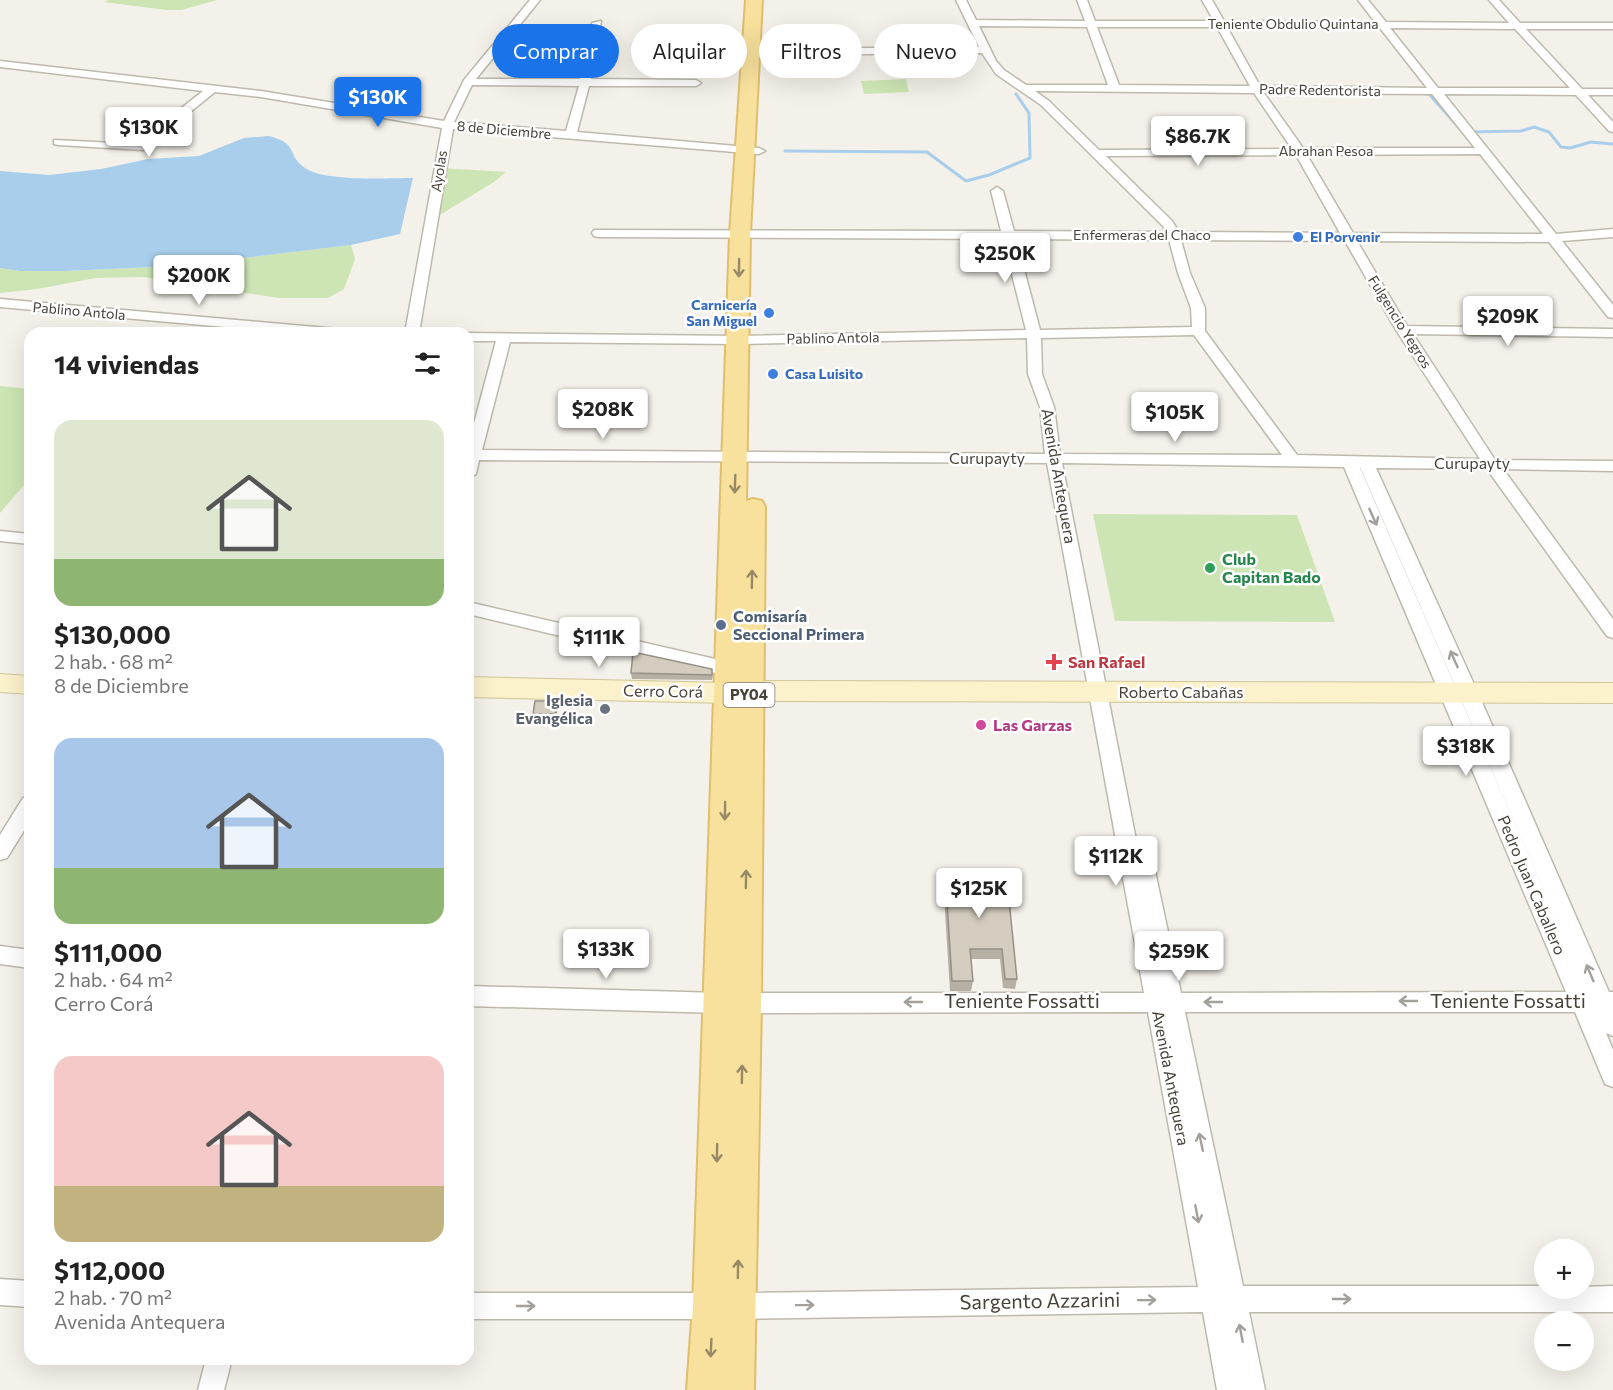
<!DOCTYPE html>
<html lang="es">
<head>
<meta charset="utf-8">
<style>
  :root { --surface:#fff; --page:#f6f6f6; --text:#222; --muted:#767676; --accent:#1a73e8 }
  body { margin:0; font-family:Commissioner,sans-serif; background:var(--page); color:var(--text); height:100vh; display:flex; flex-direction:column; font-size:22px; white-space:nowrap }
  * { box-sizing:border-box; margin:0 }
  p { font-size:20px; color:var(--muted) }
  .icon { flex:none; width:33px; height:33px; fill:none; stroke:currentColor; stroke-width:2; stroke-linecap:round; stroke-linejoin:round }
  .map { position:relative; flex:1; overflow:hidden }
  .drawer { position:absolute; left:24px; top:327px; width:450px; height:1038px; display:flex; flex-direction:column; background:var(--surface); border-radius:18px; box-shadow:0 6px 24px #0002 }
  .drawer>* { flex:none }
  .banner { position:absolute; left:492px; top:24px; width:570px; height:54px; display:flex; gap:12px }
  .fabs { position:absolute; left:1534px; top:1239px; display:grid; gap:12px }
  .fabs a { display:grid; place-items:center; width:60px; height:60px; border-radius:50%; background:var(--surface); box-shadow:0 6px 24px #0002; font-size:30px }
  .price { position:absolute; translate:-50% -51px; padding:0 14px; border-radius:6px; background:#fff; color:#222; font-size:20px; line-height:39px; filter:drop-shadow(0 2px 3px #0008) }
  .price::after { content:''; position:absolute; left:50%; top:36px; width:18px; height:14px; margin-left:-9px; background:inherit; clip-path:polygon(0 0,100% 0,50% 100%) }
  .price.on { background:var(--accent); color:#fff }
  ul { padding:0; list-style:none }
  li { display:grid; align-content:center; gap:12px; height:318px; padding:0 30px }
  li span { display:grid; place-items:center; height:186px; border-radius:18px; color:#555 }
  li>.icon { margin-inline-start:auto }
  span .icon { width:108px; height:108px; fill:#fffc; stroke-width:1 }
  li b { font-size:26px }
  h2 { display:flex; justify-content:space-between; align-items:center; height:72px; padding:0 30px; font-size:26px }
  .chip { padding:0 21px; border-radius:27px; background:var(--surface); box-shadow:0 6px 24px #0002; font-size:21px; line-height:54px }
  .chip.on { background:var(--accent); color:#fff }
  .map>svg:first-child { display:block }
  .green { fill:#cde5b4 }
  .water { fill:#a9ceec }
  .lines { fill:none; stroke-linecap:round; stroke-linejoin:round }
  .stream { stroke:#a9ceec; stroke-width:3 }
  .street-casing { stroke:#beb9ac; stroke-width:3 }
  .secondary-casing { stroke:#d0c59b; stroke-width:2 }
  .primary-casing { stroke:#ddbf6e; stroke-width:4 }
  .street { fill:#fff; fill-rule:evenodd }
  .secondary { fill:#fbf1cb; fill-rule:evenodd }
  .primary { fill:#f8e19d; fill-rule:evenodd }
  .wall { fill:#b6b0a4 }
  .shaded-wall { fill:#949086 }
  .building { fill:#d4cdbf; stroke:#949086; stroke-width:1.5 }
  .oneway { stroke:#978965 }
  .oneway2 { stroke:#a3a09c }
  .shop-dot { fill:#3f7fe0; stroke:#fff; stroke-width:2 }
  .leisure-dot { fill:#2e9e5b; stroke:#fff; stroke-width:2 }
  .service-dot { fill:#5c6f8a; stroke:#fff; stroke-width:2 }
  .health-dot { fill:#e0444e; stroke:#fff; stroke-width:2 }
  .worship-dot { fill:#6b7280; stroke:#fff; stroke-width:2 }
  .hotel-dot { fill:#d1479c; stroke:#fff; stroke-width:2 }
  .labels { text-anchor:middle; stroke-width:5; stroke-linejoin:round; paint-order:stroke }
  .far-street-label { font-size:14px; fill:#474138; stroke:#fff }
  .far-shop-label { font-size:14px; font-weight:bold; fill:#366cbe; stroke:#fff; text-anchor:start }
  .shield { fill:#fff; stroke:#7e7a74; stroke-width:1.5 }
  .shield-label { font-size:15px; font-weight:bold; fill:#474138 }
  .street-label { font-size:16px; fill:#474138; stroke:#fff }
  .leisure-label { font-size:16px; font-weight:bold; fill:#27864d; stroke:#fff; text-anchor:start }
  .service-label { font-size:16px; font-weight:bold; fill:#4e5e75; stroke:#fff; text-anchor:start }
  .health-label { font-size:16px; font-weight:bold; fill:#be3a42; stroke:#fff; text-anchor:start }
  .worship-label { font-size:16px; font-weight:bold; fill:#5b616d; stroke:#fff; text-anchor:end }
  .hotel-label { font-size:16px; font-weight:bold; fill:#b23c85; stroke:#fff; text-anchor:start }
  .near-street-label { font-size:20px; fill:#474138; stroke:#fff }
</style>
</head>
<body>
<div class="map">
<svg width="1613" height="1390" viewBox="0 0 1613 1390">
  <rect width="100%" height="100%" fill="#f3f1e9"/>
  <path class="green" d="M109 0H217L182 10H166L104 2Z
    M906 79 909 92 864 94 861 81Z
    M441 168 506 172 494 182 433 219Z
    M351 245 355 259 344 289 328 298H279L143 277 96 278 37 289 0 293V268L20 271H65L176 266Z
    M0 386 30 389V478L0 513Z
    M1093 514 1297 515 1335 622 1115 621Z"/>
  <path class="water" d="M269 136C300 144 286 155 305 168 325 182 388 178 413 178L400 234 351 245 176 266 65 271H20L0 268V171L49 175 101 169 148 159 199 156 244 138Z"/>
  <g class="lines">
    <path class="stream" d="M1426 94H1429L1461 130
      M1469 132 1521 131 1534 127 1549 132 1561 147 1570 148 1591 142 1613 144
      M785 151 927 152 966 181 989 175 1030 158 1029 113 1016 94"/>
    <g class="street-casing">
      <path id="street" d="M530 0H540L476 79H580L592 23 601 21 591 79 696 80 701 83 696 86H589L577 132 759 148 765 151 759 154 453 129 419 333H405L442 128 261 97 215 92 143 150 58 145 54 144V140L136 144 203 91 0 67V61L261 91 444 121 464 80ZM472 85 579 86 566 131 454 122Z
        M956 0H966L976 20 1085 21 1077 0H1087L1095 21H1214L1202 0H1212L1224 21 1375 22 1358 0H1368L1386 22 1509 23 1489 0H1499L1520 23H1613V29H1526L1582 89H1613V95H1588L1613 122V132L1609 131 1576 95 1444 94 1556 234 1613 229V237L1562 241 1613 305V318L1608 317 1549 242 1357 241 1407 326 1613 329V337L1413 334 1495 460 1613 461V471L1503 469 1613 619V638L1607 636 1487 469 1376 468 1478 693 1609 992H1613V1036L1606 1033 1613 1050V1087L1605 1084 1575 1012H1185L1243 1286H1545V1288L1613 1286V1312H1249L1265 1390H1217L1203 1312 737 1319H468V1293H737L1198 1287 1148 1012 720 1013 468 1006V986L720 993H1144L1047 463 479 460 476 474 468 479V446L496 341H468V333L739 336 1026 330 1003 239 598 237 594 236 592 233 594 230 1001 231 991 191 997 187 1003 191 1014 231 1166 232 1163 226 1041 105 996 74 982 53 763 55 758 52 763 49 979 47ZM979 26 1087 27 1108 85H1026L1004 70 996 61ZM1097 27H1217L1250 86 1119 85ZM1227 27 1380 28 1427 88 1260 86ZM1390 28 1515 29 1570 88H1438ZM1035 91 1254 93 1292 149 1099 150 1049 101ZM1264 93 1432 94 1475 148H1303ZM1480 154 1543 234 1353 233 1307 155ZM1296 155 1340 233 1179 232 1172 221 1106 156ZM1016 239 1169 240 1178 273 1191 308 1192 327 1040 330ZM1181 240 1345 241 1396 330 1480 459 1297 455 1205 331V308L1190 273ZM1194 335 1282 455 1060 454 1054 407 1042 374 1041 338ZM1027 338 1028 374 1040 407 1045 454 482 450 510 342 739 344ZM1062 463 1344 467 1566 992 1181 993 1152 857 1149 851 1142 849 1138 850ZM1360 468 1577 966 1360 467Z
        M0 299 338 329 345 333H292L0 307Z
        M0 531 30 534V544L0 541Z
        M468 602 728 662 734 664 737 669 734 674 728 676 468 614Z
        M30 796V821L7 858 0 860V835L23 798Z
        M0 946 30 950V968L0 964Z
        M0 1279 30 1281V1307L0 1305Z
        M206 1359H232L224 1390H198Z"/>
    </g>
    <g class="secondary-casing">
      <path id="secondary" d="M0 674 30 676V694L0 692Z
        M468 677 728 683 749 681 1613 683V703L749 701 728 703 468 697Z"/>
    </g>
    <g class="primary-casing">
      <path id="primary" d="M746 0H762L750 234 746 501 753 499 762 501 765 507 761 1002 754 1390H687L693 1306 730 234Z"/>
    </g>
    <use href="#street" class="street"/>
    <use href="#secondary" class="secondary"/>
    <use href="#primary" class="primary"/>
  </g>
  <path class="wall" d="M631 673 713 675 712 680 632 679Z
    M558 706 556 719 535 720 533 714Z
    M945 870 1006 871 1017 979 1015 989 1003 988 1000 959H971L973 981 971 991H950L943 880Z"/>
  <path class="shaded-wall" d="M557 701 558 706 556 719 555 714Z"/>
  <path class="building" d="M633 652 712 669V675L631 673Z
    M535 701H557L555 714H533Z
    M945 870 1006 871 1017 979H1005L1002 949H970L973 981H952Z"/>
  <defs><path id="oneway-shaft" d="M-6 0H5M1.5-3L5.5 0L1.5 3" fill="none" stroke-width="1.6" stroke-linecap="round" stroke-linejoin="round" transform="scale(1.5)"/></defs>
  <g class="oneway">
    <use href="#oneway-shaft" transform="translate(739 268) rotate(91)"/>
    <use href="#oneway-shaft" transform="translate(735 484) rotate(92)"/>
    <use href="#oneway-shaft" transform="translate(752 579) rotate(-89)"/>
    <use href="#oneway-shaft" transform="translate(725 811) rotate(91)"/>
    <use href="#oneway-shaft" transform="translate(746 879) rotate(-89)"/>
    <use href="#oneway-shaft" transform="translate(742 1074) rotate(-89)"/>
    <use href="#oneway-shaft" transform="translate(717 1153) rotate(91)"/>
    <use href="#oneway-shaft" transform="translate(738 1269) rotate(-89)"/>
    <use href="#oneway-shaft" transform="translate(711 1348) rotate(93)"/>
  </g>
  <g class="oneway2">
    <use href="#oneway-shaft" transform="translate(1373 517) rotate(66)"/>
    <use href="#oneway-shaft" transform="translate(1454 659) rotate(-114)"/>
    <use href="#oneway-shaft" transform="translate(1590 973) rotate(-113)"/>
    <use href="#oneway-shaft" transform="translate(1408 1001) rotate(180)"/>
    <use href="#oneway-shaft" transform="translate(913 1002) rotate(180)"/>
    <use href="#oneway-shaft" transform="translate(1213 1002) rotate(180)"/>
    <use href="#oneway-shaft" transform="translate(1201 1142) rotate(-102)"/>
    <use href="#oneway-shaft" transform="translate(1197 1214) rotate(79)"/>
    <use href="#oneway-shaft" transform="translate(1342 1299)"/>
    <use href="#oneway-shaft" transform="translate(1147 1300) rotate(-1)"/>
    <use href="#oneway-shaft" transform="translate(805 1305) rotate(-1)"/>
    <use href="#oneway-shaft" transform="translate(526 1306)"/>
    <use href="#oneway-shaft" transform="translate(1241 1333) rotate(-101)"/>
  </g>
  <g class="shop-dot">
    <circle cx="1298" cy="237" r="6"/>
    <circle cx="769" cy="313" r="6"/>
    <circle cx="773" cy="374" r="6"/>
  </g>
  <circle class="leisure-dot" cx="1210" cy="568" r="6"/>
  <circle class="service-dot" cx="721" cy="625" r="6"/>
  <path class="health-dot" d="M1051 653h6v6h6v6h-6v6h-6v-6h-6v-6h6z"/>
  <circle class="worship-dot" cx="605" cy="709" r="6"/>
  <circle class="hotel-dot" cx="981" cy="725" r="6"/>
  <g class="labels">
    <g class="far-street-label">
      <text x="1293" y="29">Teniente Obdulio Quintana</text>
      <text transform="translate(1320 90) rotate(1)" y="5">Padre Redentorista</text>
      <text transform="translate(504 130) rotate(5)" y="5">8 de Diciembre</text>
      <text x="1326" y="156">Abrahan Pesoa</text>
      <text transform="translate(439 171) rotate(-81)" y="5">Ayolas</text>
      <text x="1142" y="240">Enfermeras del Chaco</text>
      <text transform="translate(79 311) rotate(5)" y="5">Pablino Antola</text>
      <text transform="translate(1400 322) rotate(58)" y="5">Fulgencio Yegros</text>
      <text transform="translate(833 338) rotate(-1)" y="5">Pablino Antola</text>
    </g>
    <g class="far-shop-label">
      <text x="1310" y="242">El Porvenir</text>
      <text x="757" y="310" text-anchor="end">Carnicería<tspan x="757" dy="16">San Miguel</tspan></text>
      <text x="785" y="379">Casa Luisito</text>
    </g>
    <rect class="shield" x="723.5" y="683" width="51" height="24" rx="4.5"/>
    <g class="shield-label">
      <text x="749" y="700">PY04</text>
    </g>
    <g class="street-label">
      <text x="987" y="464">Curupayty</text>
      <text x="1472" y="469">Curupayty</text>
      <text transform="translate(1059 476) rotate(80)" y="6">Avenida Antequera</text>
      <text transform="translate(663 691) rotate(1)" y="6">Cerro Corá</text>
      <text x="1181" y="698">Roberto Cabañas</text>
      <text transform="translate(1532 885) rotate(67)" y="6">Pedro Juan Caballero</text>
      <text transform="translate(1171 1078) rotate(79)" y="6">Avenida Antequera</text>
    </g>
    <g class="leisure-label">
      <text x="1222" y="565">Club<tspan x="1222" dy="18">Capitan Bado</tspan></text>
    </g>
    <g class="service-label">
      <text x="733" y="622">Comisaría<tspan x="733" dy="18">Seccional Primera</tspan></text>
    </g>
    <g class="health-label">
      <text x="1068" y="668">San Rafael</text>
    </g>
    <g class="worship-label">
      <text x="593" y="706">Iglesia<tspan x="593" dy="18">Evangélica</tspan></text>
    </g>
    <g class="hotel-label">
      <text x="993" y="731">Las Garzas</text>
    </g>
    <g class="near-street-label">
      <text x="1022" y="1008">Teniente Fossatti</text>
      <text x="1508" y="1008">Teniente Fossatti</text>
      <text transform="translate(1040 1301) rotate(-1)" y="7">Sargento Azzarini</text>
    </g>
  </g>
</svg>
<div class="fabs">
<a>+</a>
<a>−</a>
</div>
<b class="price on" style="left:378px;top:128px">$130K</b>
<b class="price" style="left:149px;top:158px">$130K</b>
<b class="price" style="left:1198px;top:167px">$86.7K</b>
<b class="price" style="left:1005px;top:284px">$250K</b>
<b class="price" style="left:199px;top:306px">$200K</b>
<b class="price" style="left:1508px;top:347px">$209K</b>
<b class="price" style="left:603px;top:440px">$208K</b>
<b class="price" style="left:1175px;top:443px">$105K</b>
<b class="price" style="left:599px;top:668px">$111K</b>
<b class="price" style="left:1466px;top:777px">$318K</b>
<b class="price" style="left:1116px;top:887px">$112K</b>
<b class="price" style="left:979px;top:919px">$125K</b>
<b class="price" style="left:606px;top:980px">$133K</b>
<b class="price" style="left:1179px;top:982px">$259K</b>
<div class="banner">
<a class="chip on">Comprar</a>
<a class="chip">Alquilar</a>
<a class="chip">Filtros</a>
<a class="chip">Nuevo</a>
</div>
<section class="drawer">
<h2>14 viviendas<svg class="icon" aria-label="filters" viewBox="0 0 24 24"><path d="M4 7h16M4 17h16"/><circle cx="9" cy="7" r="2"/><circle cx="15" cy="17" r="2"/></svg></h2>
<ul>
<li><span style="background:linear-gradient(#dfe7d0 75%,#8fb573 0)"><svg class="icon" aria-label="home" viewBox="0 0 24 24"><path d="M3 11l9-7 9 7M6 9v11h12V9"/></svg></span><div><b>$130,000</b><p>2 hab. · 68 m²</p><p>8 de Diciembre</p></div></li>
<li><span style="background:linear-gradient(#a9c7e8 70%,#8fb573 0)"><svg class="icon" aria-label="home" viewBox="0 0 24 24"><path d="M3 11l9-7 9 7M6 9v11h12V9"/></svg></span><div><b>$111,000</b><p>2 hab. · 64 m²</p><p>Cerro Corá</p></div></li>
<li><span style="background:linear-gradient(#f6c9c9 70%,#c2b280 0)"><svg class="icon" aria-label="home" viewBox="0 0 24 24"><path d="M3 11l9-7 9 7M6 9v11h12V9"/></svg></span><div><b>$112,000</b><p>2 hab. · 70 m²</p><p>Avenida Antequera</p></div></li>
</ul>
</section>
</div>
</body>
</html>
